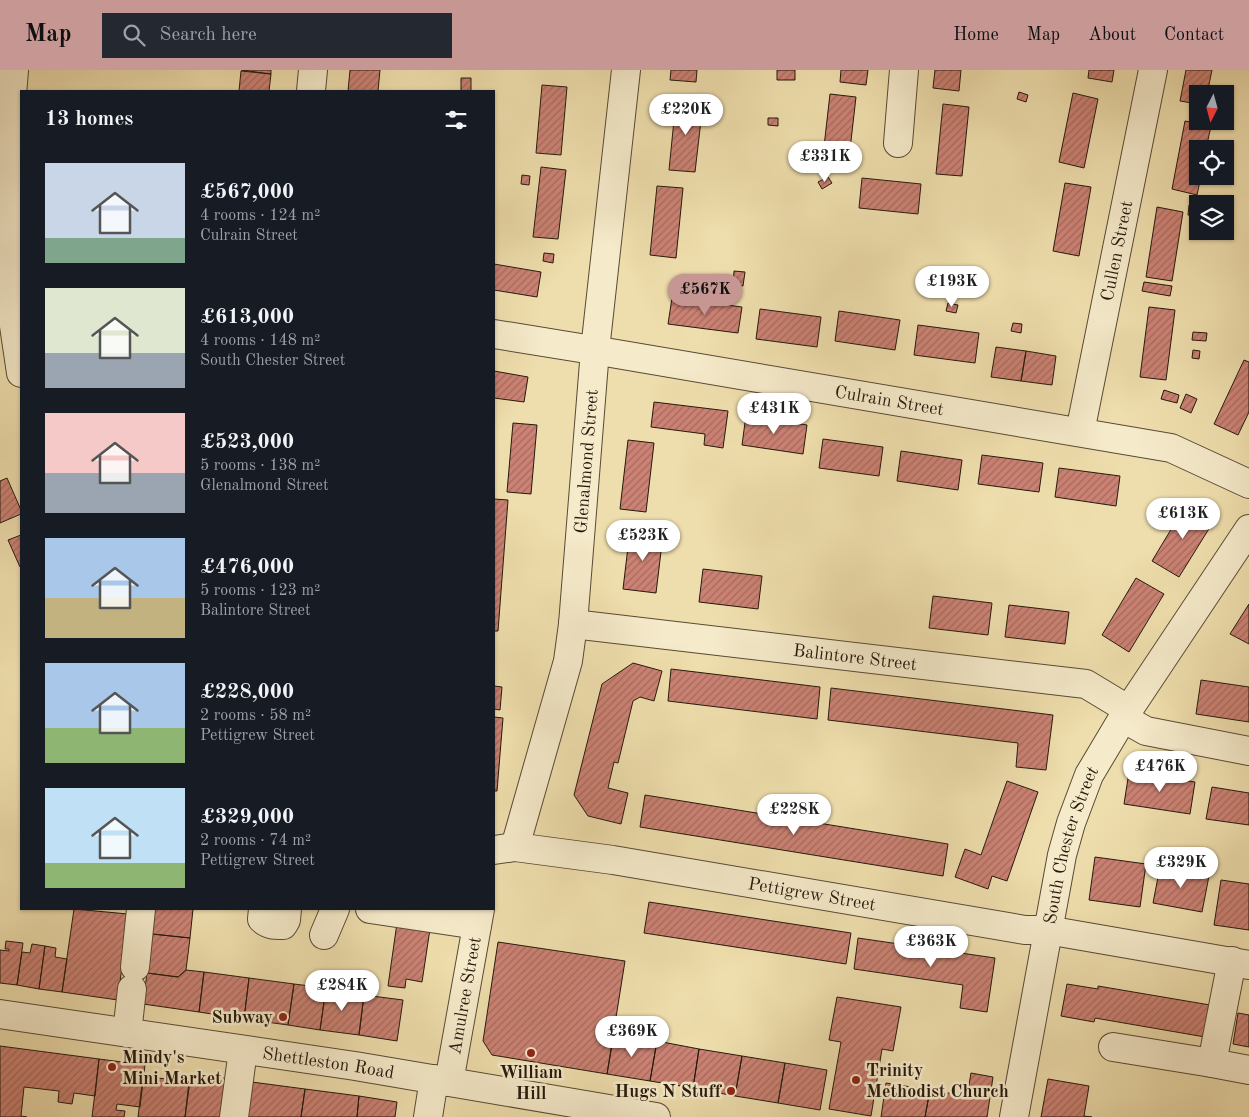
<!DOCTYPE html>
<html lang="en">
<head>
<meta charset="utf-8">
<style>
  :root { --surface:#171b24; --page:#242831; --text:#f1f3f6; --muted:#9ea1a6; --accent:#c59692 }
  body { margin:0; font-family:"Old Standard TT",serif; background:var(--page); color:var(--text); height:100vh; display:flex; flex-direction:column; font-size:19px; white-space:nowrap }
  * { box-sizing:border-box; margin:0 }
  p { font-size:16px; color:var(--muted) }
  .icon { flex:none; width:28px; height:28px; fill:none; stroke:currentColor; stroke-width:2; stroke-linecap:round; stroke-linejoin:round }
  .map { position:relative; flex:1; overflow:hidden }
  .side { position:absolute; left:20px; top:20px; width:475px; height:820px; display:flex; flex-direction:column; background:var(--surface); border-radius:0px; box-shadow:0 1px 4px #0004 }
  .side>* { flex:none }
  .needle { width:32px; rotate:186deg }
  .buttons { position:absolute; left:1189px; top:15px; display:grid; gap:10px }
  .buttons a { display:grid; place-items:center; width:45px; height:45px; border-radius:0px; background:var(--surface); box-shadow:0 1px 4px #0004; font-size:25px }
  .price { position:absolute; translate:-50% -42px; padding:0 11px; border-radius:18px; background:#fff; color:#222; font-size:16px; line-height:32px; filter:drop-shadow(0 1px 2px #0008) }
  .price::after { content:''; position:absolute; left:50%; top:30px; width:15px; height:11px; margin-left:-8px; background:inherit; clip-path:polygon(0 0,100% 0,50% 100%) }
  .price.selected { background:var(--accent); color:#111 }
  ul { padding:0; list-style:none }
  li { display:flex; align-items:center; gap:15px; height:125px; padding:0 25px }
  li span { display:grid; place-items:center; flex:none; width:140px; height:100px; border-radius:0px; color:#555 }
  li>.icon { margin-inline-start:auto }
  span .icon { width:60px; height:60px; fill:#fffc; stroke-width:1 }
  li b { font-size:21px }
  h2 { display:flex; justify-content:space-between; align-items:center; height:60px; padding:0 25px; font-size:21px }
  header { display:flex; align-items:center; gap:30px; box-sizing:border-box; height:70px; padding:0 25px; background:var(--accent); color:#111 }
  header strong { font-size:24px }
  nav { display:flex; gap:28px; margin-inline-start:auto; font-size:18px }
  .search { width:350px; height:45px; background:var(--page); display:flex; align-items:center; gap:12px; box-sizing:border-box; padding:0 18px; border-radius:0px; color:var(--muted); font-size:19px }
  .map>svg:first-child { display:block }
  .building { fill:url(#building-hatch); stroke:#25190d }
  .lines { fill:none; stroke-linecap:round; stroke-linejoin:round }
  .minor-casing { stroke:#584a35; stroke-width:30 }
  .minor { stroke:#f5eaca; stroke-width:28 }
  .poi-dot { fill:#8f2418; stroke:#f5eaca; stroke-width:2 }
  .labels { text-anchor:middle; stroke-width:5; stroke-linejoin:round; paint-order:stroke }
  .street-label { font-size:18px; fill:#25190d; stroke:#f5eaca }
  .poi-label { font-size:18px; font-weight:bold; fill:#25190d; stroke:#f5eaca; text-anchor:end }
</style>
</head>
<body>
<header>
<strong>Map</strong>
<div class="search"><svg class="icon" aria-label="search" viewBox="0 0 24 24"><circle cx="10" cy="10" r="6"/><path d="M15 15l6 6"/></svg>Search here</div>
<nav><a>Home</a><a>Map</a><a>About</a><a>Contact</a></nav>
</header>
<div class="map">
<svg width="1249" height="1047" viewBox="0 0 1249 1047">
  <defs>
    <pattern id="building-hatch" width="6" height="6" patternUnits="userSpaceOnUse" patternTransform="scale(1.25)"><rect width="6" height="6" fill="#cc8274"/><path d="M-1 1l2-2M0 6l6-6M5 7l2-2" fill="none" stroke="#a56a5e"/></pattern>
  </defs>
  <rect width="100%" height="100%" fill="#efdead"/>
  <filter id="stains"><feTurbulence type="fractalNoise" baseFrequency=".004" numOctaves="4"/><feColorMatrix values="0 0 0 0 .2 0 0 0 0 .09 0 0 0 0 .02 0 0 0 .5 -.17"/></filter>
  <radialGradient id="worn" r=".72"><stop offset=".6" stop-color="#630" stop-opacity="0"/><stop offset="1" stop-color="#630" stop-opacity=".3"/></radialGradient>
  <path class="building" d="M241 0H271V4Z
    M350 0H380L378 21H348Z
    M671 0H697L696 12 670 10Z
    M777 0H795V10H777Z
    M841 0H868L866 15 840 12Z
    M935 0H961L959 21 933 18Z
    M1089 0H1114L1112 12 1088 8Z
    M1186 0H1212L1207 24H1198V34L1180 31Z
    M241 1 271 4 269 21H239Z
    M461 8H471V21H461Z
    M542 15 567 17 561 85 536 83Z
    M1019 22 1028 25 1026 32 1017 29Z
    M1073 23 1098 29 1084 98 1059 92Z
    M830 24 856 27 848 97 822 94Z
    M676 30 703 33 695 102 669 100Z
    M943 34 969 37 962 106 936 104Z
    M768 48H778V56L768 55Z
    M1185 51 1211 56 1206 79H1198V106H1201L1197 125 1172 119Z
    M541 97 566 100 558 169 533 167Z
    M522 105 530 106 529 115 521 114Z
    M828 107 832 113 822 119 818 112Z
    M862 108 921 114 918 144 859 138Z
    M1065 113 1091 117 1079 186 1053 181Z
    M657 116 683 118 676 188 650 185Z
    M1189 135 1198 137V147L1188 145Z
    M1157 137 1183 142 1172 211 1146 207Z
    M544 183 554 184 553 193 543 191Z
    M494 194 541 202 537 227 494 220Z
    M734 201 745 202 743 216 733 215Z
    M1144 212 1172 216 1170 226 1142 221Z
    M672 228 742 237 738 263 668 254Z
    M948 233 958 235 956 243 946 241Z
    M1149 237 1175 240 1166 310 1140 307Z
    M760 239 821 247 817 277 756 269Z
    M839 241 900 250 895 280 835 271Z
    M1013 253 1022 254 1021 263 1011 261Z
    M918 255 979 263 975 293 914 285Z
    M1193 262 1207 263 1206 271 1192 270Z
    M996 277 1026 281 1021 311 991 307Z
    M1193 280 1200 281 1199 289 1192 288Z
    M1026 281 1056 286 1052 315 1021 311Z
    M1244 290 1249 292V342L1238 365 1214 354Z
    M494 301 528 307 524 332 494 328Z
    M1164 320 1179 325 1177 333 1161 329Z
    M1186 324 1197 329 1191 343 1180 338Z
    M654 332 728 341 723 378 704 375 705 364 651 357Z
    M746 345 807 355 803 384 742 375Z
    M513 353 537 355 531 424 507 422Z
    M823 369 883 377 879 406 819 398Z
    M628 370 654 373 646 442 620 439Z
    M901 381 962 390 958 420 897 411Z
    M982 385 1043 393 1039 422 978 414Z
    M1059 398 1120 406 1116 436 1055 427Z
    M7 408 21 440V444L0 453V411Z
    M494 429 508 430 498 561H494Z
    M1187 433 1215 449 1179 507 1152 491Z
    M630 460 663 465 656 523 623 519Z
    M21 465V496L20 497 8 470Z
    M703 499 762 506 758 539 699 532Z
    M1136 508 1164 524 1129 582 1102 565Z
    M933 526 992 533 988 565 929 558Z
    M1249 534V574L1230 564Z
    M1009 535 1069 542 1065 574 1005 567Z
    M633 593 662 601 654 631 640 627 633 631 618 693 614 692 608 718 628 723 621 754 588 746 574 725 602 614Z
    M671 599 820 617 817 649 668 631Z
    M1201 610 1249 617V652L1196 644Z
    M494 616 502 617 500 640 494 639Z
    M831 618 1053 645 1046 700 1016 697 1018 673 828 650Z
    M494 647 503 648 497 721H494Z
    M1129 702 1195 712 1190 744 1124 734Z
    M1007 711 1038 722 1007 811 992 806 988 819 955 807 965 779 981 785Z
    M1212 717 1249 723V755L1206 749Z
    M645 725 948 774 943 806 640 757Z
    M1095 787 1146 794 1140 837 1089 830Z
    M1160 797 1209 806 1202 842 1153 833Z
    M1221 810 1249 814V860L1214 855Z
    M649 832 851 863 846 894 644 863Z
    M74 839 128 844 118 930 62 922Z
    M154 839H193L190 868 152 864Z
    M399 839H433L422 912 406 909 405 918 388 916Z
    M152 864 190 868 186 900 178 907 147 903Z
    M858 868 995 888 987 942 960 938 963 915 854 899Z
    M6 871 23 873 17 915 0 913V880L9 881V879H5Z
    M498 872 625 891 607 1004 492 985 483 971Z
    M32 874 45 876 39 919 17 915 22 882 30 883Z
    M45 876 56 878 55 887 67 889 62 922 39 919Z
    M186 900 204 902 199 942 143 934 147 903 178 907Z
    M204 902 249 908 244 949 199 942Z
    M249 908 294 914 288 955 244 949Z
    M294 914 326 918 320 960 288 955Z
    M1067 914 1098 919V916L1210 935 1205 967 1095 948 1094 952 1061 946Z
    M326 918 364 925 359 965 320 960Z
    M364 925 403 930 397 971 359 965Z
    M837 927 901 937 893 981 882 979 871 1046 829 1039 841 972 829 970Z
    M1238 943 1249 945V977L1233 974Z
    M614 964 657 971 650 1011 607 1004Z
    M657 971 699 979 693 1018 650 1011Z
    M0 976 99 989 95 1026 74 1023 72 1034 58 1032 59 1021 24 1017 21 1046 27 1047H0Z
    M699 979 742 986 735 1026 693 1018Z
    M742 986 785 993 778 1033 735 1026Z
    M99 989 145 995 140 1037 117 1034 116 1040 125 1041 124 1047H92Z
    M785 993 827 1000 820 1040 778 1033Z
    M971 1003 993 1007 987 1047H925L930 1020 967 1026Z
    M191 1004 229 1009 224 1047H185Z
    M143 1006 189 1012 185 1047H138Z
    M229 1009 305 1019 301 1047H224Z
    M1048 1009 1089 1016 1084 1046 1092 1047H1041Z
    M886 1013 930 1020 925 1047H881Z
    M305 1019 359 1026 357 1047H301Z
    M359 1026 397 1032 395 1047H357Z"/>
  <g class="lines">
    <g class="minor-casing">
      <g id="minor">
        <path d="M14 0 8 76 9 222 21 303"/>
        <path d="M311 21 313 0"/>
        <path d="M898 73 904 0"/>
        <path id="s1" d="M494 264 605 282 1171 378 1249 414"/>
        <path id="s2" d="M1080 362 1153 0"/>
        <path id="s3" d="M573 554 1086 614 1129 640"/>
        <path d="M1123 648 1146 661 1249 681"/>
        <path id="s4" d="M515 777 568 591 573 554 595 280 626 0"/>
        <path id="s5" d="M494 780 515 777 613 790 1025 860H1047L1249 895"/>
        <path d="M263 839 262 849C268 855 274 855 283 855L286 850 287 839"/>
        <path d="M370 839 477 855"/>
        <path d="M324 865 335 839"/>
        <path d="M135 897 141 839"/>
        <path id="s6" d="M0 944 355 996 656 1047"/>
        <path d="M127 963 132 919"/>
        <path d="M1113 977 1212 993 1232 891"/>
        <path d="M1212 993 1249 1000"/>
        <path id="s7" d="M449 1012 480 839"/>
        <path d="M234 1047 243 980"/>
        <path d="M428 1047 434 1009"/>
        <path id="s8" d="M1014 1047 1062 785 1071 753 1089 705 1123 648 1249 459"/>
      </g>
    </g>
    <use href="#minor" class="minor"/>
  </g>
  <g class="poi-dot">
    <circle cx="283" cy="947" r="5"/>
    <circle cx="531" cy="983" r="5"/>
    <circle cx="112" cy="997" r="5"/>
    <circle cx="856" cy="1010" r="5"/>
    <circle cx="731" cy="1021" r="5"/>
  </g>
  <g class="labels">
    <g class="street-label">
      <text dy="6" stroke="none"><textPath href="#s2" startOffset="185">Cullen Street</textPath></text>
      <text dy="6" stroke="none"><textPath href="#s1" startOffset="401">Culrain Street</textPath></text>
      <text dy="6" stroke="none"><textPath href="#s4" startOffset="394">Glenalmond Street</textPath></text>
      <text dy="6" stroke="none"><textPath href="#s3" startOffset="284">Balintore Street</textPath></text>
      <text dy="6" stroke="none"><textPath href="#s8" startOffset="278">South Chester Street</textPath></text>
      <text dy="6" stroke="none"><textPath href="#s5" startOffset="322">Pettigrew Street</textPath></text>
      <text dy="6" stroke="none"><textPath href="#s7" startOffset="88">Amulree Street</textPath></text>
      <text dy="6" stroke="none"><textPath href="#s6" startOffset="332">Shettleston Road</textPath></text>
    </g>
    <g class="poi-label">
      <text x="273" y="953">Subway</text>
      <text x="122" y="993" text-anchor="start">Mindy's<tspan x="122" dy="21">Mini Market</tspan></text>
      <text x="866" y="1006" text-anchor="start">Trinity<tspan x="866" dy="21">Methodist Church</tspan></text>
      <text x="531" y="1008" text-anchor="middle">William<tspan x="531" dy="21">Hill</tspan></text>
      <text x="721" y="1027">Hugs N Stuff</text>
    </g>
  </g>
  <rect width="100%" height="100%" filter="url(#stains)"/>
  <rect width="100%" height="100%" fill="url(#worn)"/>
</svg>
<div class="buttons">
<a><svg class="needle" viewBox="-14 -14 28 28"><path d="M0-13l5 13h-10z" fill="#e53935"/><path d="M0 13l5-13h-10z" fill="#9ea1a6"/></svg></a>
<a><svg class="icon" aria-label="locate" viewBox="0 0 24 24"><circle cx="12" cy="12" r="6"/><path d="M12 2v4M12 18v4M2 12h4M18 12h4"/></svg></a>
<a><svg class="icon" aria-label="layers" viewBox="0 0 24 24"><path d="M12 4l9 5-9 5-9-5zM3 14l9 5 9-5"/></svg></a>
</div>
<b class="price" style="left:686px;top:66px">£220K</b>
<b class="price" style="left:825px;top:113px">£331K</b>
<b class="price" style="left:952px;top:238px">£193K</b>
<b class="price selected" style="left:705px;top:246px">£567K</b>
<b class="price" style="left:774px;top:365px">£431K</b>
<b class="price" style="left:1183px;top:470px">£613K</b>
<b class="price" style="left:643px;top:492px">£523K</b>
<b class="price" style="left:1160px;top:723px">£476K</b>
<b class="price" style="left:794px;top:766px">£228K</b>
<b class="price" style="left:1181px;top:819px">£329K</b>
<b class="price" style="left:931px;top:898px">£363K</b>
<b class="price" style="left:342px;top:942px">£284K</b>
<b class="price" style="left:632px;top:988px">£369K</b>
<section class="side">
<h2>13 homes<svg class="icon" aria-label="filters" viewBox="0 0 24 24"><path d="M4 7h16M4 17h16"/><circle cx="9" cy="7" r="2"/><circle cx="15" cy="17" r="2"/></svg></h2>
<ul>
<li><span style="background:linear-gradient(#c9d6e8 75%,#7fa58c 0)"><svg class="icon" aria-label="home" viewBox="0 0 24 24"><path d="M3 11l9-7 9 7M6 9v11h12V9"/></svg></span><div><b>£567,000</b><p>4 rooms · 124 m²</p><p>Culrain Street</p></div></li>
<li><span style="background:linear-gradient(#dfe7d0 65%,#9aa5b1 0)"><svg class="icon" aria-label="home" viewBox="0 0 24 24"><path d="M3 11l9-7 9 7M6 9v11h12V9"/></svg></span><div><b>£613,000</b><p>4 rooms · 148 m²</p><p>South Chester Street</p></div></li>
<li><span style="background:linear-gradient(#f6c9c9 60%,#9aa5b1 0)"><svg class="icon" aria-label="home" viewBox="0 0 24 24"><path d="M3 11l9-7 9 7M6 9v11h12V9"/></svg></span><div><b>£523,000</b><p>5 rooms · 138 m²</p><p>Glenalmond Street</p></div></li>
<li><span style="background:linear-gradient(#a9c7e8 60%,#c2b280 0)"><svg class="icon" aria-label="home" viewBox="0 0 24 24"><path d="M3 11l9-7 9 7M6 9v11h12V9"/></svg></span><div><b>£476,000</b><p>5 rooms · 123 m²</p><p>Balintore Street</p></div></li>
<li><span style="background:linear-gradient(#a9c7e8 65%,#8fb573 0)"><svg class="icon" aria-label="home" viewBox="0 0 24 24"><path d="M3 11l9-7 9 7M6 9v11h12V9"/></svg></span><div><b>£228,000</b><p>2 rooms · 58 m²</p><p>Pettigrew Street</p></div></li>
<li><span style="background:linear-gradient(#bfe0f5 75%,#8fb573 0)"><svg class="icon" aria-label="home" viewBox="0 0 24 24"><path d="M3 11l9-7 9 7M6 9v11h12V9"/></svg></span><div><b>£329,000</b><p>2 rooms · 74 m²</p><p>Pettigrew Street</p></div></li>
</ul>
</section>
</div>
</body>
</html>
